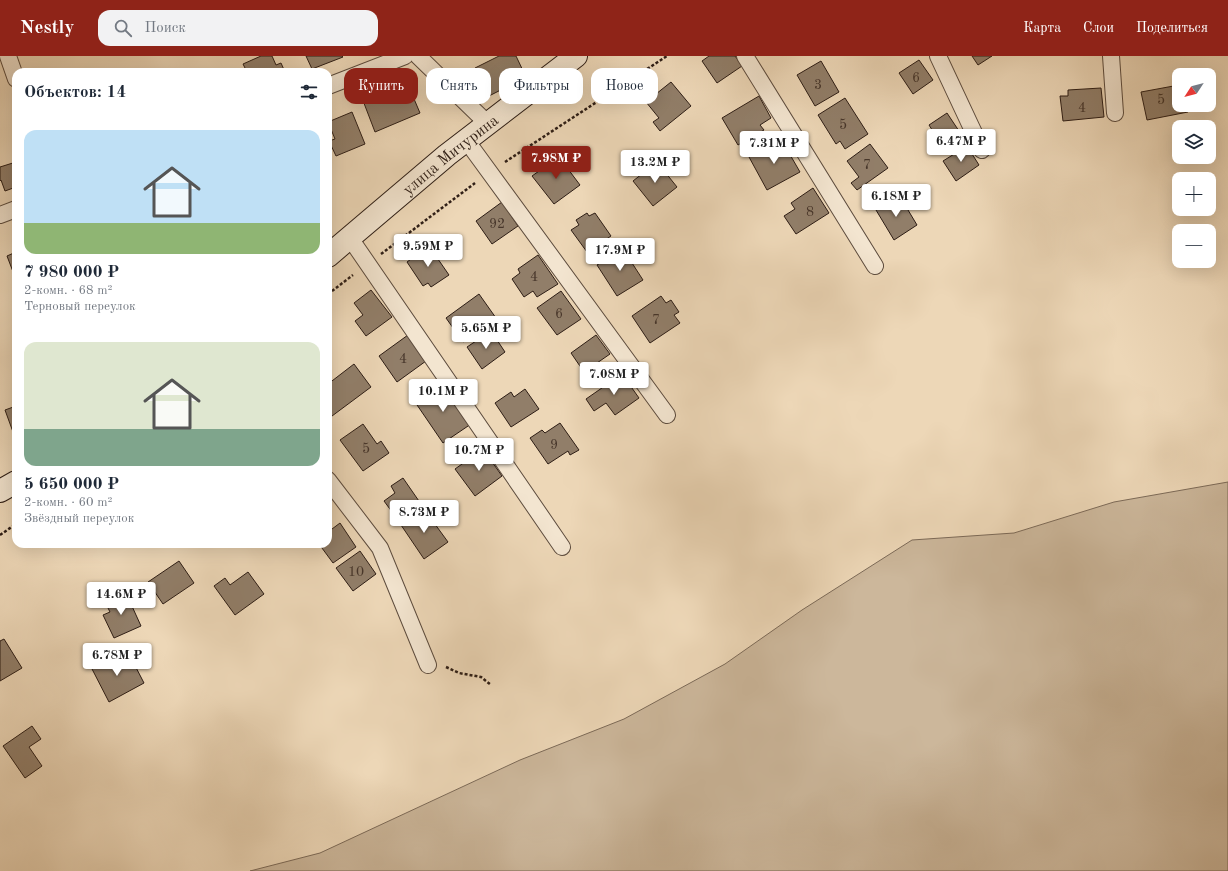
<!DOCTYPE html>
<html lang="ru">
<head>
<meta charset="utf-8">
<style>
  :root { --surface:#fff; --page:#f2f2f3; --text:#1f2937; --muted:#747a83; --accent:#8f2418 }
  body { margin:0; font-family:"Old Standard TT",serif; background:var(--page); color:var(--text); height:100vh; display:flex; flex-direction:column; font-size:15px; white-space:nowrap }
  * { box-sizing:border-box; margin:0 }
  p { font-size:13px; color:var(--muted) }
  .icon { flex:none; width:22px; height:22px; fill:none; stroke:currentColor; stroke-width:2; stroke-linecap:round; stroke-linejoin:round }
  .map { position:relative; flex:1; overflow:hidden }
  .side { position:absolute; left:12px; top:12px; width:320px; height:480px; display:flex; flex-direction:column; background:var(--surface); border-radius:12px; box-shadow:0 4px 16px #0002 }
  .side>* { flex:none }
  .hud { position:absolute; left:344px; top:12px; width:380px; height:36px; display:flex; gap:8px }
  .needle { width:26px; rotate:234deg }
  .controls { position:absolute; left:1172px; top:12px; display:grid; gap:8px }
  .controls a { display:grid; place-items:center; width:44px; height:44px; border-radius:8px; background:var(--surface); box-shadow:0 4px 16px #0002; font-size:20px }
  .price { position:absolute; translate:-50% -34px; padding:0 9px; border-radius:4px; background:#fff; color:#222; font-size:13px; line-height:26px; filter:drop-shadow(0 1px 2px #0008) }
  .price::after { content:''; position:absolute; left:50%; top:24px; width:12px; height:9px; margin-left:-6px; background:inherit; clip-path:polygon(0 0,100% 0,50% 100%) }
  .price.active { background:var(--accent); color:#fff }
  ul { padding:0; list-style:none }
  li { display:grid; align-content:center; gap:8px; height:212px; padding:0 12px }
  li span { display:grid; place-items:center; height:124px; border-radius:12px; color:#555 }
  li>.icon { margin-inline-start:auto }
  span .icon { width:72px; height:72px; fill:#fffc; stroke-width:1 }
  li b { font-size:17px }
  h2 { display:flex; justify-content:space-between; align-items:center; height:48px; padding:0 12px; font-size:17px }
  .pill { padding:0 14px; border-radius:12px; background:var(--surface); box-shadow:0 4px 16px #0002; font-size:14px; line-height:36px }
  .pill.active { background:var(--accent); color:#fff }
  header { display:flex; align-items:center; gap:24px; box-sizing:border-box; height:56px; padding:0 20px; background:var(--accent); color:#fff }
  header strong { font-size:19px }
  nav { display:flex; gap:22px; margin-inline-start:auto; font-size:14px }
  .search { width:280px; height:36px; background:var(--page); display:flex; align-items:center; gap:10px; box-sizing:border-box; padding:0 14px; border-radius:12px; color:var(--muted); font-size:15px }
  .map>svg:first-child { display:block }
  .green { fill:#ccb79b; stroke:#7c6a58 }
  .building { fill:#917e69; stroke:#2d1d15 }
  .lines { fill:none; stroke-linecap:round; stroke-linejoin:round }
  .street-casing { stroke:#5d4c3e; stroke-width:18 }
  .secondary-casing { stroke:#2d1d15; stroke-width:24 }
  .path { stroke:#2d1d15; stroke-width:2.5; stroke-dasharray:3 2; stroke-linecap:butt }
  .street { stroke:#f3e5d0; stroke-width:16 }
  .secondary { stroke:#f3e5d0; stroke-width:22 }
  .labels { text-anchor:middle; stroke-width:3; stroke-linejoin:round; paint-order:stroke }
  .number-label { font-size:14px; fill:#46352a }
  .street-label { font-size:16px; fill:#2d1d15; stroke:#f3e5d0 }
</style>
</head>
<body>
<header>
<strong>Nestly</strong>
<div class="search"><svg class="icon" aria-label="search" viewBox="0 0 24 24"><circle cx="10" cy="10" r="6"/><path d="M15 15l6 6"/></svg>Поиск</div>
<nav><a>Карта</a><a>Слои</a><a>Поделиться</a></nav>
</header>
<div class="map">
<svg width="1228" height="815" viewBox="0 0 1228 815">
  <rect width="100%" height="100%" fill="#edd7b7"/>
  <filter id="stains"><feTurbulence type="fractalNoise" baseFrequency=".005" numOctaves="4"/><feColorMatrix values="0 0 0 0 .2 0 0 0 0 .09 0 0 0 0 .02 0 0 0 .5 -.17"/></filter>
  <radialGradient id="worn" r=".72"><stop offset=".6" stop-color="#630" stop-opacity="0"/><stop offset="1" stop-color="#630" stop-opacity=".3"/></radialGradient>
  <path class="green" d="M1228 426V815H250L320 797 520 704 624 663 725 608 802 554 912 484 1014 477 1114 446Z"/>
  <path class="building" d="M261 0H272L276 9 281 7 285 16H247L243 8Z
    M306 0H342L343 1 312 13Z
    M499 0H516L526 21 489 40 475 12Z
    M709 0H735L742 10 717 27 702 5Z
    M972 0H992L978 9Z
    M919 4 933 24 913 38 899 17Z
    M821 5 839 36 815 50 797 19Z
    M406 24 420 57 375 76 362 42Z
    M671 26 691 50 660 75 653 66 659 62 646 46Z
    M1179 29V49H1186L1188 56 1147 64 1141 36Z
    M1101 32 1104 61 1063 65 1060 40H1068V34Z
    M759 40 771 62 760 69 764 74 738 89 722 62Z
    M845 42 868 78 845 93 840 85 836 88 818 59Z
    M352 56 365 88 336 100 329 85 335 83 328 66Z
    M947 57 961 78 938 92 930 79 934 77 929 69Z
    M781 83 800 116 767 134 749 101Z
    M870 88 888 112 857 134 851 127 859 121 847 105Z
    M967 90 979 109 956 125 943 105Z
    M559 101 580 129 554 148 532 120Z
    M16 106V131L5 135 1 124 0 125V111Z
    M657 106 677 131 653 150 633 125Z
    M813 132 829 157 796 178 784 160 795 153 791 147Z
    M899 139 917 169 894 184 876 154Z
    M502 146 518 170 492 188 476 165Z
    M587 157 589 160 595 157 611 180 587 196 571 174 579 169 576 164Z
    M429 190 449 219 431 231 428 227 423 230 407 206Z
    M623 193 643 224 617 240 597 209Z
    M16 196V220L15 221 7 200Z
    M538 199 558 228 537 241 533 235 524 241 512 223 520 217 518 213Z
    M371 234 392 261 366 280 355 265 363 259 354 247Z
    M561 235 581 263 557 279 537 252Z
    M479 238 496 262 463 286 446 262Z
    M661 240 666 247 671 244 679 256 674 259 680 267 650 287 632 260Z
    M491 275 505 296 482 313 467 291Z
    M408 279 426 305 397 326 379 300Z
    M596 279 610 298 584 316 571 297Z
    M354 308 371 331 328 363V328Z
    M622 318 639 342 615 359 606 347 594 355 586 343Z
    M443 327 471 368 443 387 415 346Z
    M525 333 539 353 511 371 495 347 511 336 514 341Z
    M16 350V375L13 376 5 354Z
    M560 367 579 394 570 399 568 395 548 408 530 382 542 374 545 377Z
    M363 368 377 388 381 385 389 397 363 415 340 384Z
    M483 393 502 420 475 440 455 413Z
    M403 422 421 448 398 464 384 445 395 437 391 430Z
    M424 453 448 486 424 503 401 469Z
    M340 467 356 491 333 507 319 488H328V476Z
    M360 495 376 518 353 535 336 512Z
    M179 505 194 527 163 548 148 526Z
    M248 516 264 538 235 559 214 530 225 522 230 529Z
    M126 537 141 570 114 582 103 559 110 556 105 546Z
    M4 583 22 612 0 625V585Z
    M129 598 144 627 109 646 91 611 105 603 108 609Z
    M32 670 41 683 29 691 42 710 25 722 3 690Z"/>
  <g class="lines">
    <g class="street-casing">
      <path id="street" d="M8 0 16 23
        M418 0 488 68
        M745 0 875 210
        M938 0 982 94
        M1111 0 1115 57
        M328 30 405 0
        M466 84 667 359
        M0 159 16 153
        M350 182 562 491
        M328 424 380 492 428 609"/>
    </g>
    <g class="secondary-casing">
      <g id="secondary">
        <path id="s1" d="M328 200 447 99 576 0"/>
        <path d="M0 435 16 426"/>
      </g>
    </g>
    <path class="path" d="M505 106 667 0
      M381 198 475 127
      M328 238 353 219
      M0 479 16 468
      M446 611 459 617 481 621 491 629"/>
    <use href="#street" class="street"/>
    <use href="#secondary" class="secondary"/>
  </g>
  <g class="labels">
    <g class="number-label">
      <text x="916" y="26">6</text>
      <text x="818" y="33">3</text>
      <text x="1161" y="48">5</text>
      <text x="1082" y="56">4</text>
      <text x="843" y="73">5</text>
      <text x="867" y="113">7</text>
      <text x="810" y="160">8</text>
      <text x="497" y="172">92</text>
      <text x="534" y="225">4</text>
      <text x="559" y="262">6</text>
      <text x="656" y="268">7</text>
      <text x="403" y="307">4</text>
      <text x="554" y="393">9</text>
      <text x="366" y="397">5</text>
      <text x="356" y="520">10</text>
    </g>
    <g class="street-label">
      <text dy="6" stroke="none"><textPath href="#s1" startOffset="159">улица Мичурина</textPath></text>
    </g>
  </g>
  <rect width="100%" height="100%" filter="url(#stains)"/>
  <rect width="100%" height="100%" fill="url(#worn)"/>
</svg>
<div class="controls">
<a><svg class="needle" viewBox="-14 -14 28 28"><path d="M0-13l5 13h-10z" fill="#e53935"/><path d="M0 13l5-13h-10z" fill="#747a83"/></svg></a>
<a><svg class="icon" aria-label="layers" viewBox="0 0 24 24"><path d="M12 4l9 5-9 5-9-5zM3 14l9 5 9-5"/></svg></a>
<a>+</a>
<a>−</a>
</div>
<b class="price" style="left:961px;top:107px">6.47M ₽</b>
<b class="price" style="left:774px;top:109px">7.31M ₽</b>
<b class="price active" style="left:556px;top:124px">7.98M ₽</b>
<b class="price" style="left:655px;top:128px">13.2M ₽</b>
<b class="price" style="left:896px;top:162px">6.18M ₽</b>
<b class="price" style="left:428px;top:212px">9.59M ₽</b>
<b class="price" style="left:620px;top:216px">17.9M ₽</b>
<b class="price" style="left:486px;top:294px">5.65M ₽</b>
<b class="price" style="left:614px;top:340px">7.08M ₽</b>
<b class="price" style="left:443px;top:357px">10.1M ₽</b>
<b class="price" style="left:479px;top:416px">10.7M ₽</b>
<b class="price" style="left:424px;top:478px">8.73M ₽</b>
<b class="price" style="left:121px;top:560px">14.6M ₽</b>
<b class="price" style="left:117px;top:621px">6.78M ₽</b>
<div class="hud">
<a class="pill active">Купить</a>
<a class="pill">Снять</a>
<a class="pill">Фильтры</a>
<a class="pill">Новое</a>
</div>
<section class="side">
<h2>Объектов: 14<svg class="icon" aria-label="filters" viewBox="0 0 24 24"><path d="M4 7h16M4 17h16"/><circle cx="9" cy="7" r="2"/><circle cx="15" cy="17" r="2"/></svg></h2>
<ul>
<li><span style="background:linear-gradient(#bfe0f5 75%,#8fb573 0)"><svg class="icon" aria-label="home" viewBox="0 0 24 24"><path d="M3 11l9-7 9 7M6 9v11h12V9"/></svg></span><div><b>7 980 000 ₽</b><p>2-комн. · 68 m²</p><p>Терновый переулок</p></div></li>
<li><span style="background:linear-gradient(#dfe7d0 70%,#7fa58c 0)"><svg class="icon" aria-label="home" viewBox="0 0 24 24"><path d="M3 11l9-7 9 7M6 9v11h12V9"/></svg></span><div><b>5 650 000 ₽</b><p>2-комн. · 60 m²</p><p>Звёздный переулок</p></div></li>
</ul>
</section>
</div>
</body>
</html>
